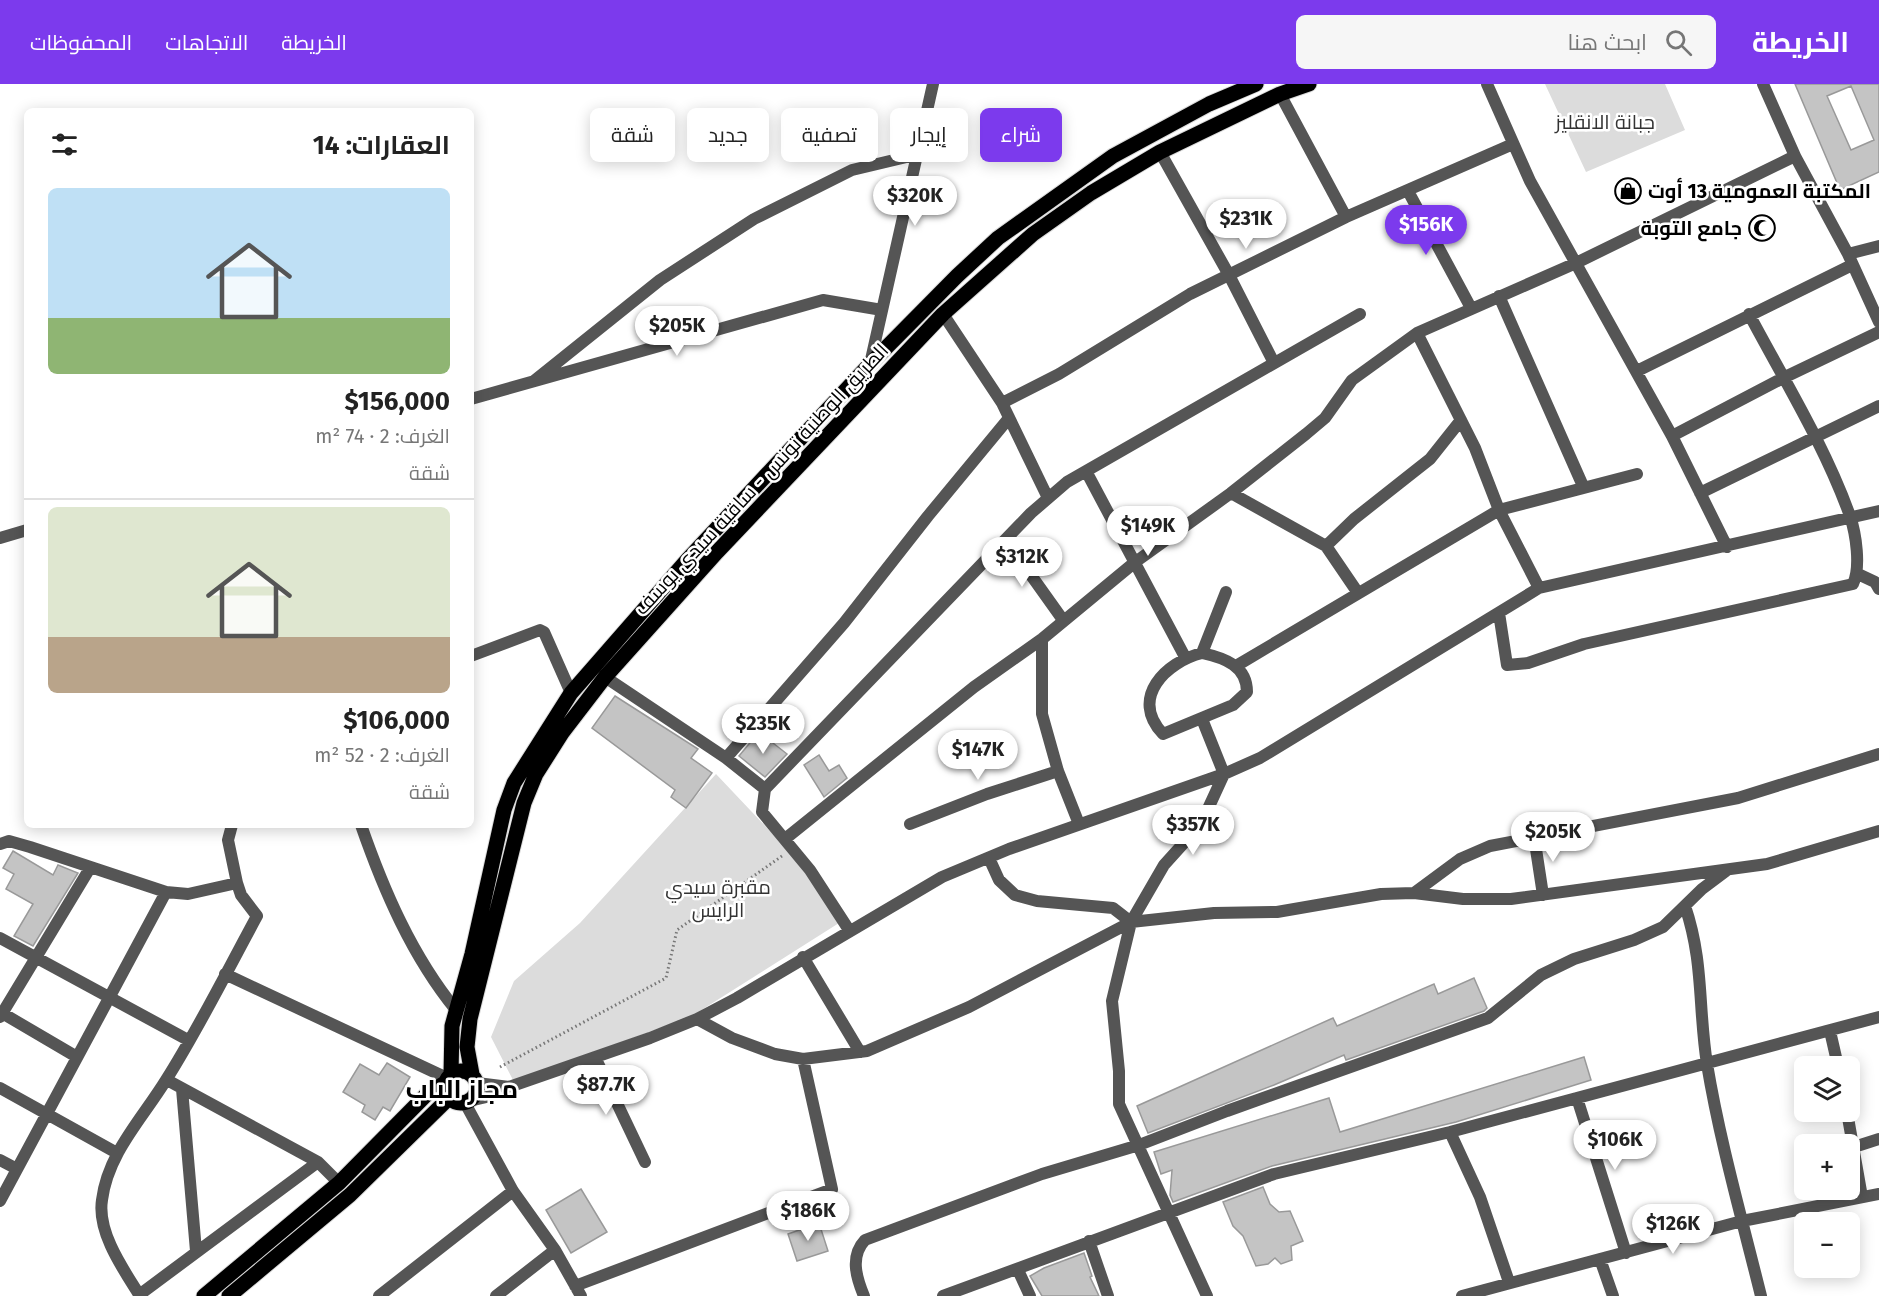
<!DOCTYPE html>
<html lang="ar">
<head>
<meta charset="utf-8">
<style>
  :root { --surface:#fff; --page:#f6f6f6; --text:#222; --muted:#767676; --line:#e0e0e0; --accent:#7c3aed }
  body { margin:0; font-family:"Fira Sans",Cairo,sans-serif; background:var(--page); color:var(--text); direction:rtl; height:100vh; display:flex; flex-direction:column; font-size:22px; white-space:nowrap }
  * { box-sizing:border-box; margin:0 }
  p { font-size:20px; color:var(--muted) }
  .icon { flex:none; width:33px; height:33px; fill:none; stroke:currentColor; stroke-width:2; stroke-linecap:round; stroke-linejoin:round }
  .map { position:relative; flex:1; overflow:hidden; direction:ltr }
  .details { position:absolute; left:24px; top:24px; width:450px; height:720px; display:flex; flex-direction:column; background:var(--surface); border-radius:9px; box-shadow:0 3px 15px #0003; direction:rtl }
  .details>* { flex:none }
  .banner { position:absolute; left:492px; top:24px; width:570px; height:54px; direction:rtl; display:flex; gap:12px }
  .buttons { position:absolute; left:1794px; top:972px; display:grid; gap:12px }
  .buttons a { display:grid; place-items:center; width:66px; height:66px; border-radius:9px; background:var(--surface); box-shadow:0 3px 15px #0003; font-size:30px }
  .price { position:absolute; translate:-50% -51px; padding:0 14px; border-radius:21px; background:#fff; color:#222; font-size:20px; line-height:39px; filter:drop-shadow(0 2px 3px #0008) }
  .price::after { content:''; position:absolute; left:50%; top:36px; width:18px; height:14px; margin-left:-9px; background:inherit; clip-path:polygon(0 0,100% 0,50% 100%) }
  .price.selected { background:var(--accent); color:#fff }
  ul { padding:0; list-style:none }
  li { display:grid; align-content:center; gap:12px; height:318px; padding:0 24px }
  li+li { border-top:2px solid var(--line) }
  li span { display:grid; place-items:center; height:186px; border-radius:9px; color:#555 }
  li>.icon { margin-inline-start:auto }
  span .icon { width:108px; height:108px; fill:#fffc; stroke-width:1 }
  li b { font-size:26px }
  h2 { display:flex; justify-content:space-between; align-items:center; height:72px; padding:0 24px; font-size:26px }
  .tag { padding:0 21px; border-radius:9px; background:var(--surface); box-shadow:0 3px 15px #0003; font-size:21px; line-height:54px }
  .tag.selected { background:var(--accent); color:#fff }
  header { display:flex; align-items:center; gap:36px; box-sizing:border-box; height:84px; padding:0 30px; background:var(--accent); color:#fff }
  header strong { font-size:28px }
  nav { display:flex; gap:33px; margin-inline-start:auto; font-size:21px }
  .search { width:420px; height:54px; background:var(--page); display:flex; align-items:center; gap:15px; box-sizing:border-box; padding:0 21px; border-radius:9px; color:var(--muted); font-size:22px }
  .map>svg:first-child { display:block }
  .green { fill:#dcdcdc }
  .building { fill:#c4c4c4; stroke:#999; stroke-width:1.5; fill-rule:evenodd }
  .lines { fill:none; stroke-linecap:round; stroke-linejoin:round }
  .primary-casing { stroke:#dbdbdb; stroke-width:17 }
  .path { stroke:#777; stroke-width:3; stroke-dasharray:1.5 3; stroke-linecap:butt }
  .minor { stroke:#555; stroke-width:12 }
  .primary { stroke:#000; stroke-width:15 }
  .labels { text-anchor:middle; stroke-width:5; stroke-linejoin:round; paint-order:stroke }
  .park-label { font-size:20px; fill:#333; stroke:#fff }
  .poi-label { font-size:20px; font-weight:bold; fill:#000; stroke:#fff; text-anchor:start }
  .street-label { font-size:20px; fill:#000; stroke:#fff }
  .district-label { font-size:26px; font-weight:bold; fill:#000; stroke:#fff }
</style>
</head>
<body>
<header>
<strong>الخريطة</strong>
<div class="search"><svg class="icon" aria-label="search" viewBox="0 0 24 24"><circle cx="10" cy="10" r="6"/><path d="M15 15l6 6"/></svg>ابحث هنا</div>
<nav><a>الخريطة</a><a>الاتجاهات</a><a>المحفوظات</a></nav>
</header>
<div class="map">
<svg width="1879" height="1212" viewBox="0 0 1879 1212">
  <rect width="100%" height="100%" fill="#fff"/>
  <path class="green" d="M1545 0H1665L1685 46 1586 88Z
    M716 690 806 785 839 839 692 932 514 998 491 953 514 897 580 839Z"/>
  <path class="building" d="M1795 0H1879V88L1840 106ZM1851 2 1874 56 1851 66 1827 12Z
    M615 612 698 665 691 674 712 689 686 724 671 713 675 706 592 644Z
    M759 648 787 670 765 693 739 672Z
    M819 671 829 687 839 681 847 694 824 713 804 681Z
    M13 767 53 791 58 781 78 789 33 862 14 852 33 820 6 805 14 790 3 784Z
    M1474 894 1487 924 1484 927 1346 976 1344 971 1274 1001 1148 1049 1137 1022 1333 934 1337 942 1434 900 1438 910Z
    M1584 973 1591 996 1456 1038 1272 1082 1173 1118 1170 1111 1172 1086 1161 1090 1154 1068 1329 1014 1340 1048Z
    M387 979 410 993 390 1027 383 1023 375 1036 362 1028 365 1021 343 1008 360 980 379 991Z
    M1263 1103 1270 1120 1279 1128 1290 1127 1303 1157 1291 1162 1292 1176 1281 1180 1275 1174 1268 1180 1256 1182 1243 1152 1233 1142 1223 1118Z
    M581 1105 607 1148 571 1169 546 1126Z
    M819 1139 828 1167 797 1177 788 1150Z
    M1084 1169 1092 1192 1090 1193 1099 1212H1042L1030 1192 1044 1184Z"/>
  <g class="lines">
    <g class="primary-casing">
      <path id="primary" d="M445 1003a16 16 0 1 1 32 0a16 16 0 1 1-32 0Z
        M451 990 452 942 472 870 504 726 514 699 571 609 689 474 870 280 957 192 998 154 1113 72 1209 20 1256 0
        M472 990 467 963 470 935 524 719 536 690 562 649 605 593 717 468 943 230 1033 150 1091 109 1160 68 1280 10 1309 0
        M204 1212 339 1099 427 1010 445 999
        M229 1212 350 1111 449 1014"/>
    </g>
    <path class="path" d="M500 983 666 894 677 846 782 772"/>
    <path class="minor" d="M1487 0 1530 97 1672 352 1727 463
      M1763 0 1795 72 1848 170 1879 238
      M1280 10 1346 133
      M1160 68 1229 191 1274 279
      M1408 107 1471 224
      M1848 170 1879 162
      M1499 212 1583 402
      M943 230 1002 319 1048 414
      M1417 249 1475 364 1499 426 1539 504
      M870 280 933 0
      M1637 287 1852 181
      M534 297 660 196 754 135 852 86 915 71
      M471 315 823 216 882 226
      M1002 319 1059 290 1190 210 1346 133 1513 60
      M1672 352 1783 294 1879 248
      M1086 387 1185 573
      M1231 409 1326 462 1358 509
      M1700 409 1879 322
      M0 454 27 446
      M1006 456 1063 536
      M1326 462 1354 435 1430 375 1461 336
      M1858 490 1875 498 1879 505
      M1499 529 1507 581 1528 579 1584 560 1853 500C1861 483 1856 450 1850 432 1825 362 1784 296 1749 230
      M1042 555V630L1058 687 1079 740
      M1202 569C1225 574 1247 582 1247 608L1233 621 1163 650C1129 614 1166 578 1202 569Z
      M1202 569 1226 508
      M471 572 540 546 544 548 571 609
      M1236 582 1499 426 1637 390
      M605 593 726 674 765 705
      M1202 635 1224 690 1201 740 1164 781 1131 838 1112 917 1119 987V1020L1207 1212
      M726 674 844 539 928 432 1009 334
      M910 740 987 710 1058 687
      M232 741 228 756 237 799
      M361 741C384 807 412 872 456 926
      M1534 752 1543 811
      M785 755 974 603 1042 555 1134 479 1231 409 1306 350 1325 334 1352 296 1417 249 1576 179 1795 72
      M0 760 9 757 30 763 166 808 188 810 237 799 241 811 257 832C227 887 199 944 166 996 142 1035 108 1069 102 1116 97 1148 123 1185 140 1212
      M989 774 999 796 1015 811 1037 817 1113 824 1131 838
      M1414 809 1460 775 1490 762 1738 714 1879 670
      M1685 822C1704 878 1698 923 1707 980 1720 1058 1742 1135 1761 1212
      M849 846 810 786 762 728 765 705 1031 429 1067 398 1360 230
      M0 854 188 956
      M803 873 860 968
      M225 890 447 994
      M2 929 77 973
      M0 933 90 784
      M697 935 732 954 775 970 803 975 867 967 969 923 1131 838 1214 829 1277 828 1381 810 1414 809 1463 815H1511L1767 780 1879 747
      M1830 947 1838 982
      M595 973 645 1078
      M167 996 318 1078 339 1099
      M509 1003 650 954 697 935 737 914 942 793 1009 765 1224 690 1260 674 1539 504 1879 427
      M0 1004 117 1069
      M182 1005 196 1167
      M1577 1014 1626 1169
      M469 1017 491 1012 509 1003 477 999
      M465 1019 513 1107 555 1166 581 1212
      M1847 1028 1862 1113
      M1450 1048 1480 1113 1509 1198
      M1854 1063 1879 1055
      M0 1076 17 1085
      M0 1117 166 808
      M1089 1157 1108 1212
      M1600 1175 1613 1212
      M1018 1186 1030 1212
      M575 1202 832 1105 803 975
      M139 1211 318 1078
      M379 1212 513 1107
      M496 1212 555 1166
      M864 1212C856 1193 850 1172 865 1156L1042 1090 1139 1061 1227 1027 1488 934 1541 891 1574 875 1634 856 1663 843 1702 805 1726 787
      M943 1212 1274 1090 1450 1048 1879 933
      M1462 1212 1742 1137 1879 1110"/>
    <use href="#primary" class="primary"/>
  </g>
  <defs>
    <g id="shop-ring" transform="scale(1.35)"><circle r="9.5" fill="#fff" stroke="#000" stroke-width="1.5"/><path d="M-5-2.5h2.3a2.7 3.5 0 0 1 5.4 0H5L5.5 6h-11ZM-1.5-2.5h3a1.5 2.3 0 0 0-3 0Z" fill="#000"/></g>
    <g id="mosque-ring" transform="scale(1.35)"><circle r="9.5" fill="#fff" stroke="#000" stroke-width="1.5"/><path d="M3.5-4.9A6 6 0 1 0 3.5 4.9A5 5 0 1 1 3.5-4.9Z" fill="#000"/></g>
  </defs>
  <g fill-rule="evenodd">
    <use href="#shop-ring" x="1628" y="107"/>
    <use href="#mosque-ring" x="1762" y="144"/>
  </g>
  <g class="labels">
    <g class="park-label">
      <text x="1605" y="45">جبانة الانقليز</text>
      <text x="718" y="810">مقبرة سيدي<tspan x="718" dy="23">الرايس</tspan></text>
    </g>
    <g class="poi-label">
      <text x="1648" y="114">المكتبة العمومية 13 أوت</text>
      <text x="1742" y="151" text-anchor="end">جامع التوبة</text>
    </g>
    <g class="street-label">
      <text transform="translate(761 395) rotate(-47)" y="7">الطريق الوطنية تونس - ساقية سيدي يوسف</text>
    </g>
    <g class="district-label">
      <text x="462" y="1014">مجاز الباب</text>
    </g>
  </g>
</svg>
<div class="buttons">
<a><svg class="icon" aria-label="layers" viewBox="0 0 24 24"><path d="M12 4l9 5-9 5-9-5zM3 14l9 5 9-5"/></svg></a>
<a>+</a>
<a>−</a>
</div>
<b class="price" style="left:915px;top:143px">$320K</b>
<b class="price" style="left:1246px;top:166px">$231K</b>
<b class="price selected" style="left:1426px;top:172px">$156K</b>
<b class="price" style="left:677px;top:273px">$205K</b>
<b class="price" style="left:1148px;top:473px">$149K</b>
<b class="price" style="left:1022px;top:504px">$312K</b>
<b class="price" style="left:763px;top:671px">$235K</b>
<b class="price" style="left:978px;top:697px">$147K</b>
<b class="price" style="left:1193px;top:772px">$357K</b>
<b class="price" style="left:1553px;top:779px">$205K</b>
<b class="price" style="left:606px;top:1032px">$87.7K</b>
<b class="price" style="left:1615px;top:1087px">$106K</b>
<b class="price" style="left:808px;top:1158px">$186K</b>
<b class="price" style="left:1673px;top:1171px">$126K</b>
<div class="banner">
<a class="tag selected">شراء</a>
<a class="tag">إيجار</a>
<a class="tag">تصفية</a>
<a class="tag">جديد</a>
<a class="tag">شقة</a>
</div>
<section class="details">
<h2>العقارات: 14<svg class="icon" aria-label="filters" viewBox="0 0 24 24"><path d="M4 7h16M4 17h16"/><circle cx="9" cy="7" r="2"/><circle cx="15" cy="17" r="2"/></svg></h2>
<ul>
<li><span style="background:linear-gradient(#bfe0f5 70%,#8fb573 0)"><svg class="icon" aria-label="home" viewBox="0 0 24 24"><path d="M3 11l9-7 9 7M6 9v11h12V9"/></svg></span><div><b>$156,000</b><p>الغرف: 2 · 74 m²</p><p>شقة</p></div></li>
<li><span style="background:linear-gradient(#dfe7d0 70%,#b9a48a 0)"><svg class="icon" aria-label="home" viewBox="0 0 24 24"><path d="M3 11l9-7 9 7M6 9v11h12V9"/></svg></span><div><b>$106,000</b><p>الغرف: 2 · 52 m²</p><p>شقة</p></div></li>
</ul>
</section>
</div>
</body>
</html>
